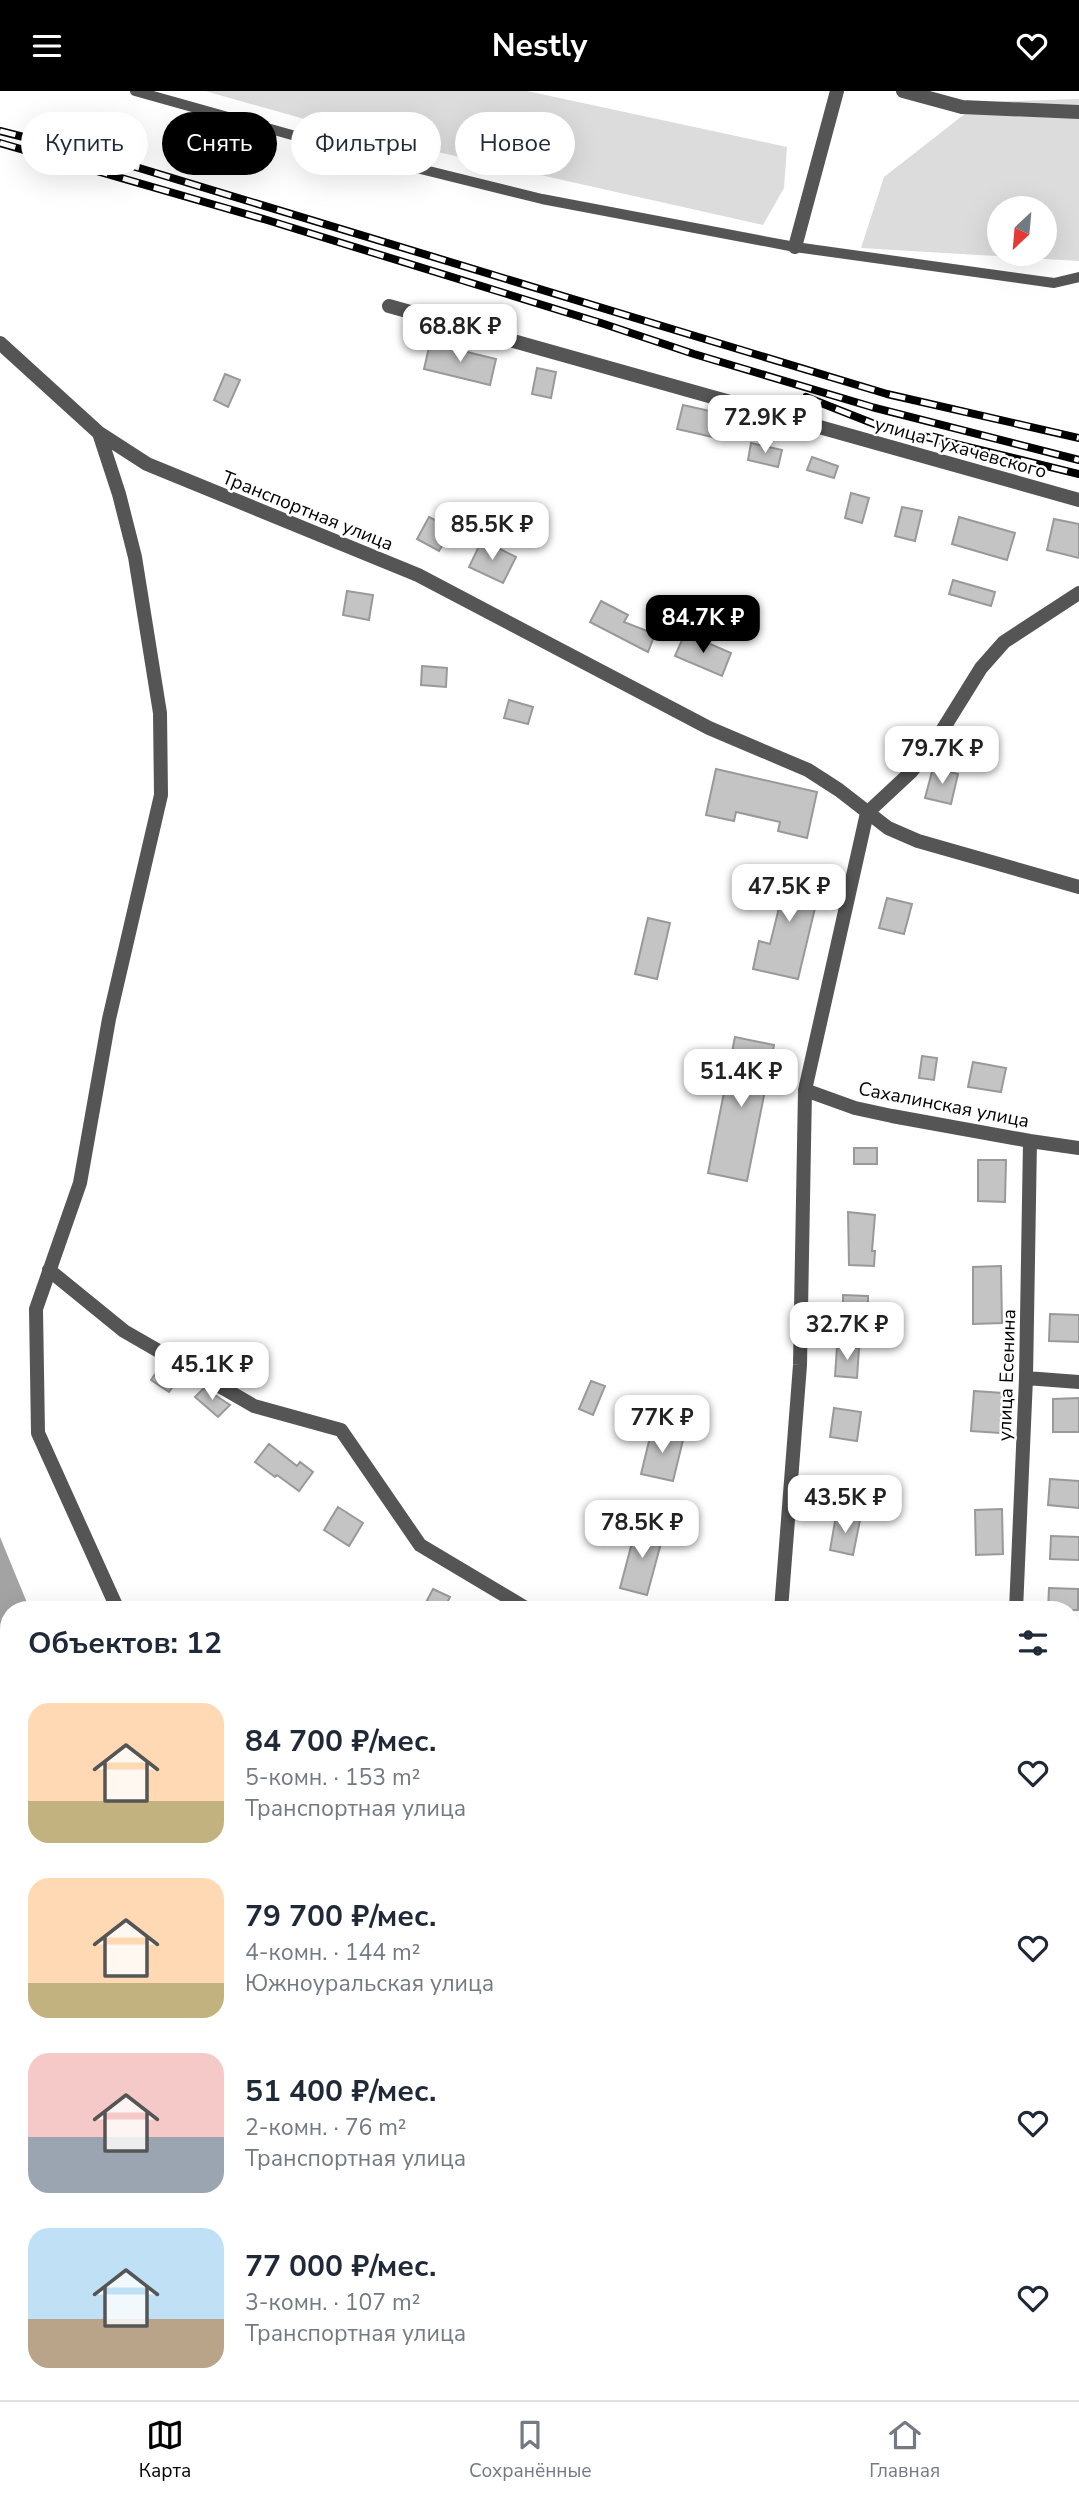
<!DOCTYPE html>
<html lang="ru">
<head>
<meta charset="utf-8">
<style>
  :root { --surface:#fff; --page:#f6f6f7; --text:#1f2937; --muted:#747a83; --line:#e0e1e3; --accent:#000 }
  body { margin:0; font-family:"Nunito Sans",sans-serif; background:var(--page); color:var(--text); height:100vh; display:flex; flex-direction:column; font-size:26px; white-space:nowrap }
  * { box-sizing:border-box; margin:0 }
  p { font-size:23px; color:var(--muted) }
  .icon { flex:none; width:38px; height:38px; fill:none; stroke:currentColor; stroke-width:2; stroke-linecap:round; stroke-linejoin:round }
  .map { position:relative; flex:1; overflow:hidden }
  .details { position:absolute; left:0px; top:1510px; width:1080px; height:800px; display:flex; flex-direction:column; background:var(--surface); border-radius:28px 28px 0 0; box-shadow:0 7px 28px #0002 }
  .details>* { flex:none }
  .top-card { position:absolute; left:21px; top:21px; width:700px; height:63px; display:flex; gap:14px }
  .needle { width:46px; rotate:206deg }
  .controls { position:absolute; left:987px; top:105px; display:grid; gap:14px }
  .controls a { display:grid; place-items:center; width:70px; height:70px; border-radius:50%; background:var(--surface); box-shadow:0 7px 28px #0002; font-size:35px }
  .price { position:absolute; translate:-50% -60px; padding:0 16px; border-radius:14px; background:#fff; color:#222; font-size:23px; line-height:46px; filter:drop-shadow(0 2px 4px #0008) }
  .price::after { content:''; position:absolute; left:50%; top:42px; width:21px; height:16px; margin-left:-10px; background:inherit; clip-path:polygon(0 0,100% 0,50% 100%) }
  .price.selected { background:var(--accent); color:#fff }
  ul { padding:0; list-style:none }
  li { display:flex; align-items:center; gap:21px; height:175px; padding:0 28px }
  li span { display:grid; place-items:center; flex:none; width:196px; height:140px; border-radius:21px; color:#555 }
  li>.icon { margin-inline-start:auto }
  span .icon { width:84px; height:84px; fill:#fffc; stroke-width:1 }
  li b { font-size:30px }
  h2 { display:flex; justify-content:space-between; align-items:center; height:84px; padding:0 28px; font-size:30px }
  .tag { padding:0 24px; border-radius:32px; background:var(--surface); box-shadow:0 7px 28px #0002; font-size:24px; line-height:63px }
  .tag.selected { background:var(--accent); color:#fff }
  header { display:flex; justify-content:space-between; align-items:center; height:91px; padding:0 28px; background:var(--accent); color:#fff; font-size:32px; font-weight:700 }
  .dock { display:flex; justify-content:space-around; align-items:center; height:98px; border-top:2px solid var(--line); background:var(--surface); font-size:19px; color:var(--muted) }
  .dock a { display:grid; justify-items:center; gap:4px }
  .dock .selected { color:var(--accent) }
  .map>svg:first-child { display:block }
  .green { fill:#dcdcdc; fill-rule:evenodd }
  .water { fill:#a3a3a3 }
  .building { fill:#c4c4c4; stroke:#999; stroke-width:2 }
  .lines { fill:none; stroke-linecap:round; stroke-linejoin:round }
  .lane { stroke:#555; stroke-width:10 }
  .street { stroke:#555; stroke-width:14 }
  .rail-casing { stroke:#000; stroke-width:8 }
  .rail { stroke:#fff; stroke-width:5; stroke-dasharray:16; stroke-linecap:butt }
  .labels { text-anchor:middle; stroke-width:5; stroke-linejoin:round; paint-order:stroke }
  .street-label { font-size:19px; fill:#000; stroke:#fff }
</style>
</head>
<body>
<header><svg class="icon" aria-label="menu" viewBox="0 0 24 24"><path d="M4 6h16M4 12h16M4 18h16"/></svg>Nestly<svg class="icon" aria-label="heart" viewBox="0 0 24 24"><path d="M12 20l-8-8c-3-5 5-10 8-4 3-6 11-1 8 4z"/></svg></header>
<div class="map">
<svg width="1079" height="2309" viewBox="0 0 1079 2309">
  <rect width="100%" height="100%" fill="#fff"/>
  <path class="green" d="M205 0H527L787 56 784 97 763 134 357 43Z
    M1079 8V170L861 157 884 86 980 11ZM999 117H1045V163H999Z"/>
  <path class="water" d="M0 1446 30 1519H9V1951L0 1967Z"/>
  <path class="building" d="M430 252 496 268 490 294 424 278Z
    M537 277 556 281 551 307 532 303Z
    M225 283 240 289 228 316 214 309Z
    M683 314 723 323 717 347 677 338Z
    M751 352 782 359 778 376 748 369Z
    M812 366 838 375 834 387 807 379Z
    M851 402 869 407 862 432 845 427Z
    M902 416 922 420 915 450 895 445Z
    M429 426 452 438 439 460 417 448Z
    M959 426 1015 442 1007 469 952 453Z
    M1054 428 1079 433V467L1047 459Z
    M482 449 516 466 503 492 469 476Z
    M953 489 995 501 991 515 949 503Z
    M347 500 373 504 369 529 343 524Z
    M601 510 628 524 624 531 655 543 648 561 590 531Z
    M685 542 731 562 722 585 675 565Z
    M422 575 447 577 446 596 421 594Z
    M509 609 533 616 528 633 504 627Z
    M933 677 958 683 951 713 925 707Z
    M716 678 817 701 807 747 778 740 780 731 736 721 734 730 706 724Z
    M777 777 822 788 798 888 753 878 759 850 770 853 781 809 770 806Z
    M887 807 912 813 904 843 879 837Z
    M648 827 670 832 657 888 635 883Z
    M735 946 774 954 747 1090 708 1082Z
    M922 965 937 967 934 989 919 987Z
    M973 971 1006 977 1001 1001 968 996Z
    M854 1057H877V1073H854Z
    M978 1069H1006L1005 1111 978 1110Z
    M848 1121 875 1124 872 1160H875L874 1175 849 1174Z
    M1001 1175 1002 1232 973 1233V1176Z
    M843 1204 868 1205V1226H843Z
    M1050 1223 1079 1224V1251L1049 1250Z
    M837 1256 859 1257 857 1287 835 1285Z
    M162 1273 181 1284 169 1301 151 1289Z
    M591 1290 605 1295 593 1324 579 1318Z
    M204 1297 230 1314 218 1326 195 1306Z
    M974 1300 1003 1302 1000 1342 971 1340Z
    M1079 1307V1341H1053V1308Z
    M834 1317 861 1321 857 1350 830 1346Z
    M652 1338 684 1345 673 1390 641 1383Z
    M269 1353 297 1375 300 1371 313 1381 299 1400 277 1384 275 1386 255 1371Z
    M1050 1388 1079 1390V1417L1048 1414Z
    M338 1416 363 1432 349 1455 324 1439Z
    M1002 1418 1003 1463 976 1464 975 1419Z
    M836 1425 860 1429 853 1464 830 1459Z
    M637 1433 664 1441 647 1504 620 1497Z
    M1051 1445 1079 1446V1469L1050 1468Z
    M1049 1497 1078 1498V1519H1048Z
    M433 1498 450 1506 443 1519H422Z"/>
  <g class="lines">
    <path class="lane" d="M135 0 360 63 542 108 795 156 1054 192 1079 186
      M51 2309 66 2301"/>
    <path class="street" d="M903 0 962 16 1079 21
      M795 156 837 0
      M389 215 1079 409
      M0 252 99 342 119 403 135 466 160 622 161 704 109 928 80 1092 36 1218 38 1342 118 1519
      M99 342 147 373 418 484 709 637 808 679 839 699 888 737 918 750 1079 796
      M867 722 911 681 935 651 981 577 1004 551 1079 502
      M805 999 855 1017 892 1025 1030 1050 1079 1057
      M49 1179 124 1240 254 1315 341 1339 420 1454 529 1519
      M1026 1287 1079 1291
      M781 1519 800 1274 805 999 867 722
      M1016 1519 1026 1287 1030 1050
      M1071 2211H1079
      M359 2301 361 2309
      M744 2309 747 2301"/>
    <g class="rail-casing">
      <path id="rail" d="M0 40 106 67 887 303 1079 347
        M0 52 267 129 601 232 694 263 872 316 1079 369
        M806 306 877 334 1079 383"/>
    </g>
    <use href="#rail" class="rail"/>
  </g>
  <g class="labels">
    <g class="street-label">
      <text transform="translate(961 356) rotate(16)" y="7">улица Тухачевского</text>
      <text transform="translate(308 419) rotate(22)" y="7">Транспортная улица</text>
      <text transform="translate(944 1013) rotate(11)" y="7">Сахалинская улица</text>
      <text transform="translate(1006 1284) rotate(-88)" y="7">улица Есенина</text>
    </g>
  </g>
</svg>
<div class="controls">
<a><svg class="needle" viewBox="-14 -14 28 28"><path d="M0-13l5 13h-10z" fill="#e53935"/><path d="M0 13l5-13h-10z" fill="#747a83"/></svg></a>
</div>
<b class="price" style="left:460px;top:273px">68.8K ₽</b>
<b class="price" style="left:765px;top:364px">72.9K ₽</b>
<b class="price" style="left:492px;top:471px">85.5K ₽</b>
<b class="price selected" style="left:703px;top:564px">84.7K ₽</b>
<b class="price" style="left:942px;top:695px">79.7K ₽</b>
<b class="price" style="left:789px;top:833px">47.5K ₽</b>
<b class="price" style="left:741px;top:1018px">51.4K ₽</b>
<b class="price" style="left:847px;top:1271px">32.7K ₽</b>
<b class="price" style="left:212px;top:1311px">45.1K ₽</b>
<b class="price" style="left:662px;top:1364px">77K ₽</b>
<b class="price" style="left:845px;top:1444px">43.5K ₽</b>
<b class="price" style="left:642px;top:1469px">78.5K ₽</b>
<div class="top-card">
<a class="tag">Купить</a>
<a class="tag selected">Снять</a>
<a class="tag">Фильтры</a>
<a class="tag">Новое</a>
</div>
<section class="details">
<h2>Объектов: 12<svg class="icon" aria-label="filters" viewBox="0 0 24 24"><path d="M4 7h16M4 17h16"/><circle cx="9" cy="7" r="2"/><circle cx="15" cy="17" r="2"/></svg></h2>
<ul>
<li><span style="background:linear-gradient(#ffd9b3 70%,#c2b280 0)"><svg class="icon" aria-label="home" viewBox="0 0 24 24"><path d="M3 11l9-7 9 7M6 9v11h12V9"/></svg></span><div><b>84 700 ₽/мес.</b><p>5-комн. · 153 m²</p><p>Транспортная улица</p></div><svg class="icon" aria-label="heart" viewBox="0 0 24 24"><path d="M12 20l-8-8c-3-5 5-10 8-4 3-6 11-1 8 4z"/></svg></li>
<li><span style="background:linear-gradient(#ffd9b3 75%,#c2b280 0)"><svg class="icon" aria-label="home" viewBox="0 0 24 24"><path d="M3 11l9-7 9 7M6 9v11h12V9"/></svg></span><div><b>79 700 ₽/мес.</b><p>4-комн. · 144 m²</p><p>Южноуральская улица</p></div><svg class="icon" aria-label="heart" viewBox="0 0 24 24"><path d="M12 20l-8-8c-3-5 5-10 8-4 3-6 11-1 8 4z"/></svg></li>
<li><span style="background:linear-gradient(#f6c9c9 60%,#9aa5b1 0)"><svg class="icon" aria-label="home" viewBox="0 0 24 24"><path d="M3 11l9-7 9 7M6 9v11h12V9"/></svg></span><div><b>51 400 ₽/мес.</b><p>2-комн. · 76 m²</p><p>Транспортная улица</p></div><svg class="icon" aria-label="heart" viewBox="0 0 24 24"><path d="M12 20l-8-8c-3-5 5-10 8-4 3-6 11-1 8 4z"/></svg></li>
<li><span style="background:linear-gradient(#bfe0f5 65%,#b9a48a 0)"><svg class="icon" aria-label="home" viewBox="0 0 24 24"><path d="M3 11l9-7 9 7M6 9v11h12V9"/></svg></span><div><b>77 000 ₽/мес.</b><p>3-комн. · 107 m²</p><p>Транспортная улица</p></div><svg class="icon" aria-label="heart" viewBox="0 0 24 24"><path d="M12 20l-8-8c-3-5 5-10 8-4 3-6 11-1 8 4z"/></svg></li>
</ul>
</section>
</div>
<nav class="dock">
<a class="selected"><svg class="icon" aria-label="map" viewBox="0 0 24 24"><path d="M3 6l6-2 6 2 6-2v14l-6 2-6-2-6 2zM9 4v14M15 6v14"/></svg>Карта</a>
<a><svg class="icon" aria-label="saved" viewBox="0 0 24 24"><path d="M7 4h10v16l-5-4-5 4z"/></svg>Сохранённые</a>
<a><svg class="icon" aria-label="home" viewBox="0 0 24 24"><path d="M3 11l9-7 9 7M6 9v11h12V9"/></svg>Главная</a>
</nav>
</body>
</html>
